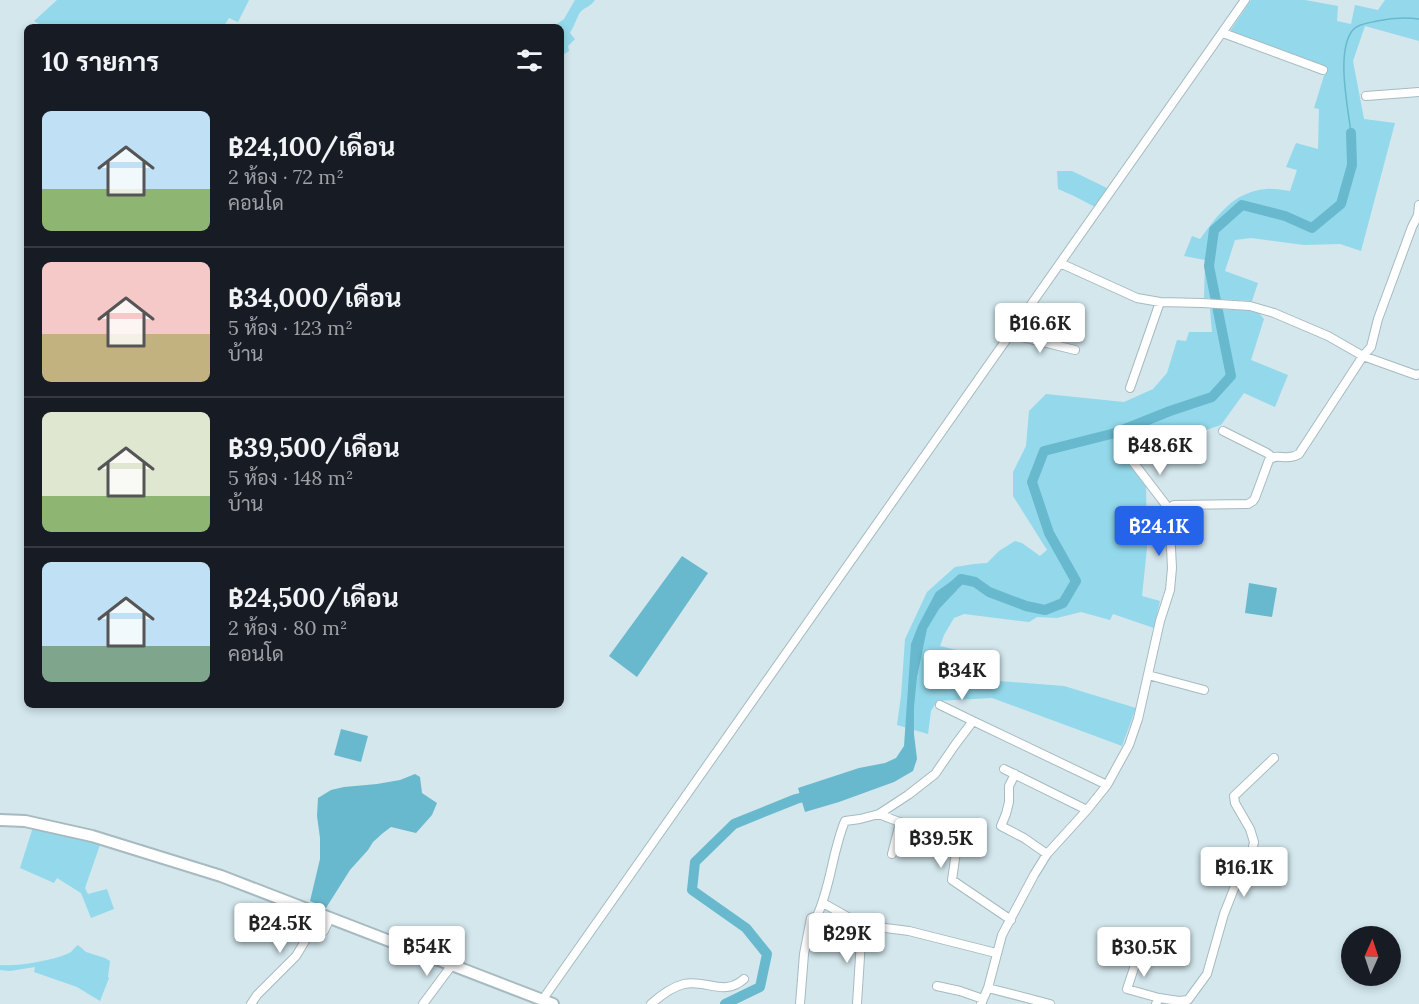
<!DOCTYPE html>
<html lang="th">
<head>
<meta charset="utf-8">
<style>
  :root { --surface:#171b24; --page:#20242c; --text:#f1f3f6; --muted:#9ea1a6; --line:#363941; --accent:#2563eb }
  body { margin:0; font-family:Lora,Sarabun,serif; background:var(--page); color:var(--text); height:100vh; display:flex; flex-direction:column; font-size:22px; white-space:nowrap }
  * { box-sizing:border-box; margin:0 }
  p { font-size:20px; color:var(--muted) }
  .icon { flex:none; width:33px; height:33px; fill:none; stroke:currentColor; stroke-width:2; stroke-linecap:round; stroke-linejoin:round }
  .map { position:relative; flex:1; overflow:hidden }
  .drawer { position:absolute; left:24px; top:24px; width:540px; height:684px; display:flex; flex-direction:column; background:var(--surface); border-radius:9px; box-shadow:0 3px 9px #0003 }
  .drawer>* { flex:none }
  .needle { width:39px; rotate:3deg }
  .buttons { position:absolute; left:1341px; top:926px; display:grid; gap:12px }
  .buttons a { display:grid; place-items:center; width:60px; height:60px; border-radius:50%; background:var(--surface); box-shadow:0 3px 9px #0003; font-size:30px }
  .price { position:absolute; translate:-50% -51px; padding:0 14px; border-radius:6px; background:#fff; color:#222; font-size:20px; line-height:39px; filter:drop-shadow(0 2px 3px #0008) }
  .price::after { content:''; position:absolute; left:50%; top:36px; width:18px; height:14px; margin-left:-9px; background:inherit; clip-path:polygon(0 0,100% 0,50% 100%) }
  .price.selected { background:var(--accent); color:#fff }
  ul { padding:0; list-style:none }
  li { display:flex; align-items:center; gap:18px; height:150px; padding:0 18px }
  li+li { border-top:2px solid var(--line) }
  li span { display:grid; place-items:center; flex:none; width:168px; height:120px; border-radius:9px; color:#555 }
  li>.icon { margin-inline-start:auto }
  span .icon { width:72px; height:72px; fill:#fffc; stroke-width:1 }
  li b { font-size:26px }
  h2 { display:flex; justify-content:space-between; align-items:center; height:72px; padding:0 18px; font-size:26px }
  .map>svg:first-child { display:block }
  .green { fill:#93d9eb }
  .water { fill:#69b9ce }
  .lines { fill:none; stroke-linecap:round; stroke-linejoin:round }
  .stream { stroke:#69b9ce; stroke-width:1.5 }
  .river { stroke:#69b9ce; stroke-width:10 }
  .street-casing { stroke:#a6babf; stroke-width:10 }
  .secondary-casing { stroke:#a6babf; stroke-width:14 }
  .street { stroke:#fff; stroke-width:8 }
  .secondary { stroke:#fff; stroke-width:10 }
</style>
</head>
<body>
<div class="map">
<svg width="1419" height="1004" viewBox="0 0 1419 1004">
  <rect width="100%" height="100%" fill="#d3e7ed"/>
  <path class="green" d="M57 0H249L238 22 229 18 223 27H44L34 21Z
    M575 0H595C590 8 583 7 579 14 576 20 574 26 570 33L575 39 568 46 569 51 561 56V27H553L564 19Z
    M1251 0H1305L1338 6 1337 21 1351 24 1355 5 1378 10 1385 0H1419V41L1365 26 1353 61 1364 119 1395 123 1361 251 1340 244 1304 245 1251 238 1235 240 1225 271 1258 283 1252 301 1204 298 1205 260 1184 256 1192 236 1200 239C1218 215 1233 192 1266 189 1273 188 1282 190 1290 191L1297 170 1286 167 1296 143 1318 149 1319 109 1314 108 1326 69 1230 31Z
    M1057 171H1072L1109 189 1095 207 1074 196 1058 189Z
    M1210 309 1247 310 1259 313 1264 319 1251 360 1288 375 1275 407 1244 393 1221 425 1188 436 1137 440 1127 458 1129 465 1146 484 1147 548 1142 596 1160 601 1154 628 1113 614 1110 620 1081 612 1057 618 1037 617 1029 622 964 614 954 618 944 635 940 646 960 651V670L973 679 1064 686 1136 708 1122 746 992 698 937 701 931 711 928 734 897 725 901 696 905 639 927 592 955 567 974 564 987 563 999 551 1015 541 1022 543 1040 556 1047 550 1013 496V472L1026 446 1029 411 1046 394 1124 402 1153 389 1167 373 1177 340 1186 341 1189 332H1212Z
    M33 827 101 842 85 888 88 894 107 889 114 909 91 918 81 893 57 878 54 883 20 868Z
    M78 945 86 952 105 958 110 961 108 977 109 978 100 1001 77 987 34 972 35 967 10 971 0 970V965C15 967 58 960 71 952 73 950 75 947 78 945Z"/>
  <path class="water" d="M682 556 708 573 637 677 609 656Z
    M953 580 957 590 939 609 927 629 917 677 914 707V734L917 759 913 771 894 782 839 802 805 812 798 788 859 768 885 763 896 758 904 746 911 644 918 626 936 592Z
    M1249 583 1277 588 1272 617 1245 613Z
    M341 729 368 736 361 762 334 755Z
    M415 774 420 777 422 793 437 803 432 815 416 833 391 827 383 833 373 842 368 850 350 870 326 908 310 901 320 859V838L317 816 318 798 331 790 344 787 377 784 400 780Z"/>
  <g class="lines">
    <path class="stream" d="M1351 133C1348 107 1336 53 1352 31 1357 24 1369 23 1377 21 1391 18 1405 17 1419 19"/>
    <path class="river" d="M946 593 961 579 975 582 989 592 1026 606 1045 610 1063 603 1076 581 1049 533 1032 482 1044 451 1115 433 1170 411 1212 397 1231 376 1209 266 1214 230 1242 205 1285 216 1312 228 1341 204 1352 165 1351 133
      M725 1004 760 987 767 954 746 928 692 890 695 862 734 824 796 799 812 795"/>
    <g class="street-casing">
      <path id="street" d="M1223 33 1323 70
        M1366 96 1419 92
        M1060 263 1137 298 1160 302 1202 303 1250 306 1274 313 1328 336 1363 356 1416 375 1419 374
        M1010 334 1075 350
        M1130 388 1160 302
        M1223 431 1267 453 1272 457
        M1133 462 1166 505 1169 508
        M1148 675 1204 690
        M940 705 973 721
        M1004 769 1087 810
        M1015 774 1009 786V802L1006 814 1001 826 1024 838 1047 854
        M879 814C904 825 930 831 955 840L957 845 952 880 1011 920
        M892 854 900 823
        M823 903 862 925 909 931 996 953
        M1139 953 1127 989 1159 998
        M937 986 960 991 983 999
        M988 988 1050 1004
        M543 999 1245 0
        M251 1004 257 995 296 956 308 936 312 932 324 931 330 918
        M423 1004 452 965
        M651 1004C660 996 672 987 684 984 706 979 724 997 744 979
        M800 1004 804 954 811 918 817 916C831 886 832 852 845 821L860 819 879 814 908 795 935 774 955 745 973 721 1107 785
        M857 1004 862 925
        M981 1004 988 988 1002 935 1034 875 1047 854 1087 810 1107 785 1129 745 1138 719 1160 621 1170 590 1172 568 1169 508 1174 505 1248 504 1253 501 1255 498 1269 460C1278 452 1286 462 1299 454L1363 356 1371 347 1378 319 1412 227 1418 215 1419 205
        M1156 1004 1159 998 1179 1001 1188 1000 1207 974 1224 914 1237 881 1252 852 1254 842 1250 829 1235 803 1234 796 1274 758"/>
    </g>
    <g class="secondary-casing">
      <path id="secondary" d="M0 820 25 821 92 836 221 876 553 1004"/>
    </g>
    <use href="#street" class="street"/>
    <use href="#secondary" class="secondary"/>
  </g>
</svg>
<div class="buttons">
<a><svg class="needle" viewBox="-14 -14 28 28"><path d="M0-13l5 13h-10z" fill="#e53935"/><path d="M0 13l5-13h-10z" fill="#9ea1a6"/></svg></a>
</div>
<b class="price" style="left:1040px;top:354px">฿16.6K</b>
<b class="price" style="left:1160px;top:476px">฿48.6K</b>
<b class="price selected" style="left:1159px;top:557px">฿24.1K</b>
<b class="price" style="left:962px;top:701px">฿34K</b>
<b class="price" style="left:941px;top:869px">฿39.5K</b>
<b class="price" style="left:1244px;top:898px">฿16.1K</b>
<b class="price" style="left:280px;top:954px">฿24.5K</b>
<b class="price" style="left:847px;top:964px">฿29K</b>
<b class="price" style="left:427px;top:977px">฿54K</b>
<b class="price" style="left:1144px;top:978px">฿30.5K</b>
<section class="drawer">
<h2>10 รายการ<svg class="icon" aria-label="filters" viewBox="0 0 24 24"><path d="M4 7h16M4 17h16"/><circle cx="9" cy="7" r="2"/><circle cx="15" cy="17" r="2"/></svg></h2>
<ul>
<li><span style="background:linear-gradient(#bfe0f5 65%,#8fb573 0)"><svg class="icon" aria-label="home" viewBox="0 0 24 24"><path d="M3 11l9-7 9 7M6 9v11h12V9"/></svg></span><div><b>฿24,100/เดือน</b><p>2 ห้อง · 72 m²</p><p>คอนโด</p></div></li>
<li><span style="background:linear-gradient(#f6c9c9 60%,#c2b280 0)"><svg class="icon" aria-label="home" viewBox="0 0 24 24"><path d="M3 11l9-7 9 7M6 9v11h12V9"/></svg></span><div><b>฿34,000/เดือน</b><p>5 ห้อง · 123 m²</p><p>บ้าน</p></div></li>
<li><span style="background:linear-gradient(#dfe7d0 70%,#8fb573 0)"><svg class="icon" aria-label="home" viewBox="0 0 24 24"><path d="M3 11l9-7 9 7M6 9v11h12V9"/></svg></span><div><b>฿39,500/เดือน</b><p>5 ห้อง · 148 m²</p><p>บ้าน</p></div></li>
<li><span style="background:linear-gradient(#bfe0f5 70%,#7fa58c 0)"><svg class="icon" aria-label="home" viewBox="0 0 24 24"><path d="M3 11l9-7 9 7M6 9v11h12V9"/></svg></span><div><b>฿24,500/เดือน</b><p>2 ห้อง · 80 m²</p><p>คอนโด</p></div></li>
</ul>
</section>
</div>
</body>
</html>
